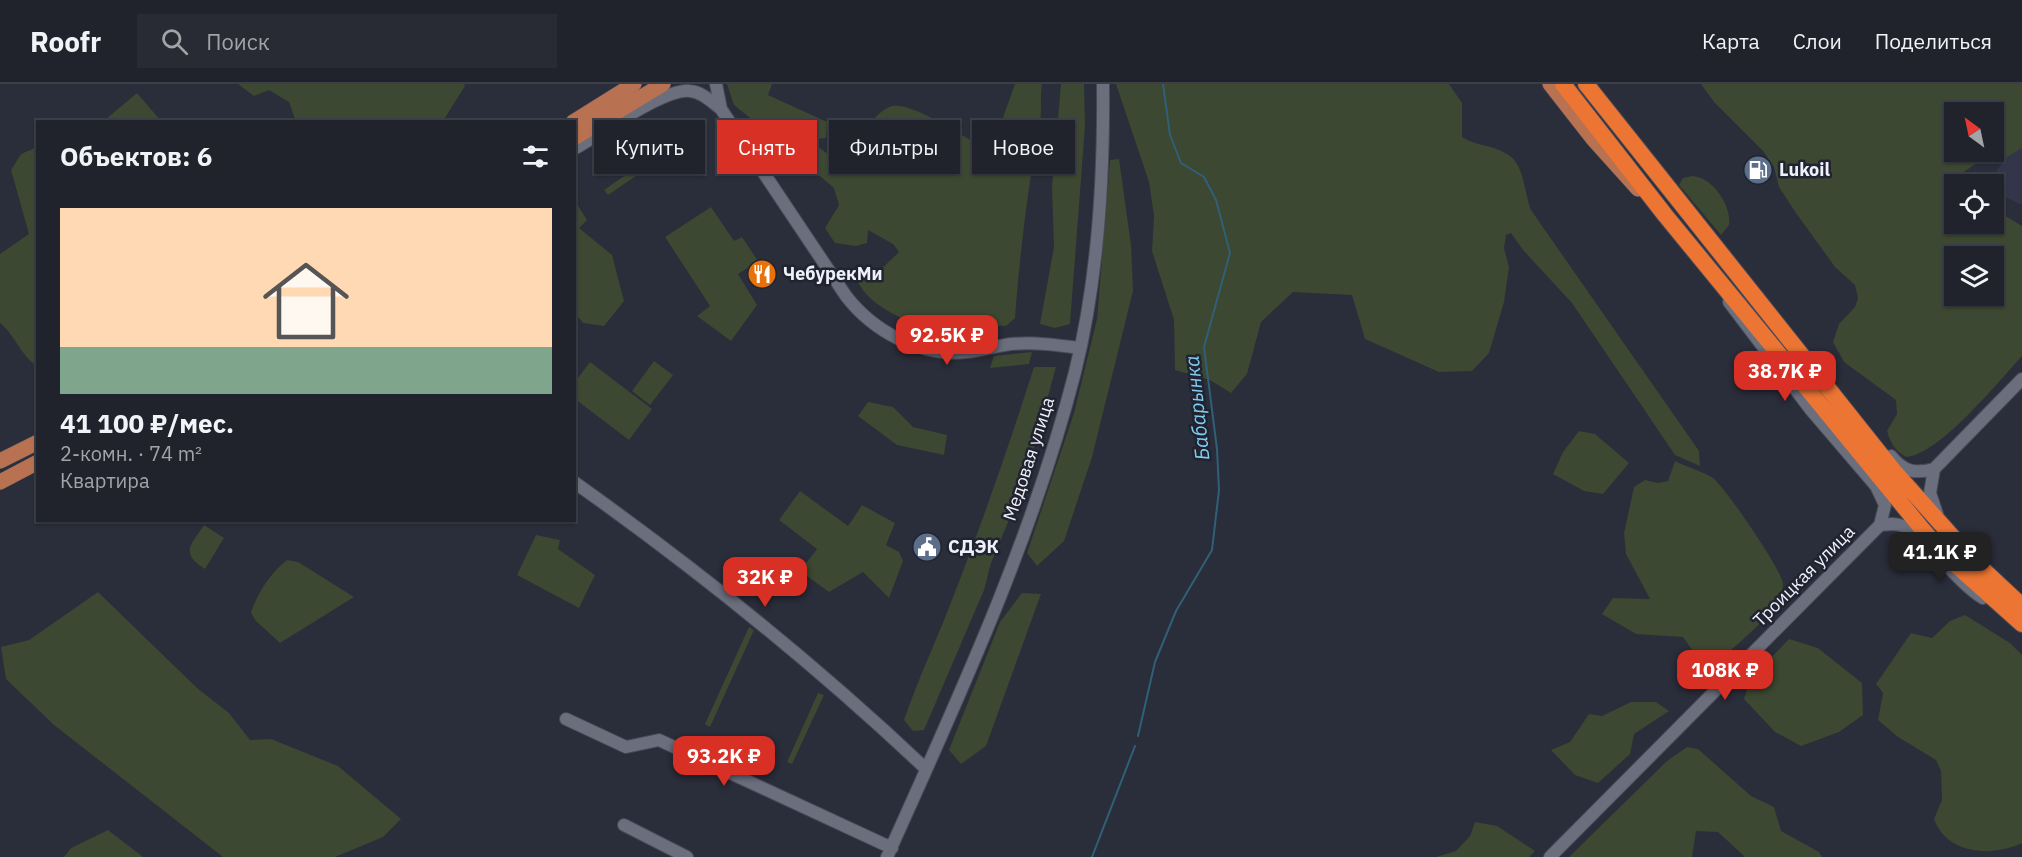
<!DOCTYPE html>
<html lang="ru">
<head>
<meta charset="utf-8">
<style>
  :root { --surface:#20222c; --page:#282a34; --text:#f1f3f6; --muted:#a2a4a9; --line:#3d3f48; --accent:#d93025 }
  body { margin:0; font-family:"IBM Plex Sans",sans-serif; background:var(--page); color:var(--text); height:100vh; display:flex; flex-direction:column; font-size:22px; white-space:nowrap }
  * { box-sizing:border-box; margin:0 }
  p { font-size:20px; color:var(--muted) }
  .icon { flex:none; width:33px; height:33px; fill:none; stroke:currentColor; stroke-width:2; stroke-linecap:round; stroke-linejoin:round }
  .map { position:relative; flex:1; overflow:hidden }
  .sheet { position:absolute; left:36px; top:36px; width:540px; height:402px; display:flex; flex-direction:column; background:var(--surface); border-radius:0px; box-shadow:0 2px 4px #0004,0 0 0 2px var(--line) }
  .sheet>* { flex:none }
  .banner { position:absolute; left:594px; top:36px; width:570px; height:54px; display:flex; gap:12px }
  .needle { width:39px; rotate:327deg }
  .fabs { position:absolute; left:1944px; top:18px; display:grid; gap:12px }
  .fabs a { display:grid; place-items:center; width:60px; height:60px; border-radius:0px; background:var(--surface); box-shadow:0 2px 4px #0004,0 0 0 2px var(--line); font-size:30px }
  .price { position:absolute; translate:-50% -51px; padding:0 14px; border-radius:12px; background:var(--accent); color:#fff; font-size:20px; line-height:39px; filter:drop-shadow(0 2px 3px #0008) }
  .price::after { content:''; position:absolute; left:50%; top:36px; width:18px; height:14px; margin-left:-9px; background:inherit; clip-path:polygon(0 0,100% 0,50% 100%) }
  .price.current { background:#222; color:#fff }
  ul { padding:0; list-style:none }
  li { display:grid; align-content:center; gap:12px; height:318px; padding:0 24px }
  li span { display:grid; place-items:center; height:186px; border-radius:0px; color:#555 }
  li>.icon { margin-inline-start:auto }
  span .icon { width:108px; height:108px; fill:#fffc; stroke-width:1 }
  li b { font-size:26px }
  h2 { display:flex; justify-content:space-between; align-items:center; height:72px; padding:0 24px; font-size:26px }
  .chip { padding:0 21px; border-radius:0px; background:var(--surface); box-shadow:0 2px 4px #0004,0 0 0 2px var(--line); font-size:21px; line-height:54px }
  .chip.current { background:var(--accent); color:#fff }
  header { display:flex; align-items:center; gap:36px; box-sizing:border-box; height:84px; padding:0 30px; background:var(--surface); border-bottom:2px solid var(--line) }
  header strong { font-size:28px }
  nav { display:flex; gap:33px; margin-inline-start:auto; font-size:21px }
  .search { width:420px; height:54px; background:var(--page); display:flex; align-items:center; gap:15px; box-sizing:border-box; padding:0 21px; border-radius:0px; color:var(--muted); font-size:22px }
  .map>svg:first-child { display:block }
  .built { fill:#33364a }
  .green { fill:#3c4831; fill-rule:evenodd }
  .lines { fill:none; stroke-linecap:round; stroke-linejoin:round }
  .stream { stroke:#306076; stroke-width:2 }
  .minor-casing { stroke:#484a55; stroke-width:14 }
  .major-casing { stroke:#484a55; stroke-width:16 }
  .highway-casing { stroke:#484a55; stroke-width:18 }
  .minor { stroke:#6a6e7d; stroke-width:12 }
  .major { stroke:#b97251; stroke-width:15 }
  .highway { stroke:#ed7534; stroke-width:16 }
  .labels { text-anchor:middle; stroke-width:5; stroke-linejoin:round; paint-order:stroke }
  .poi-label { font-size:18px; font-weight:bold; fill:#eff1fa; stroke:#212330; text-anchor:start }
  .street-label { font-size:18px; fill:#eff1fa; stroke:#212330 }
  .water-label { font-size:20px; font-style:italic; fill:#80cff3; stroke:#212330 }
</style>
</head>
<body>
<header>
<strong>Roofr</strong>
<div class="search"><svg class="icon" aria-label="search" viewBox="0 0 24 24"><circle cx="10" cy="10" r="6"/><path d="M15 15l6 6"/></svg>Поиск</div>
<nav><a>Карта</a><a>Слои</a><a>Поделиться</a></nav>
</header>
<div class="map">
<svg width="2022" height="773" viewBox="0 0 2022 773">
  <rect width="100%" height="100%" fill="#2a2d3a"/>
  <path class="built" d="M2022 45V121L1994 108V100H1989Z"/>
  <path class="green" d="M238 0H464L465 2 443 37 296 38 289 18 269 6 254 12Z
    M727 0H772L768 11 827 38 826 54 809 56 836 76 847 50C873 47 869 33 889 23 907 14 962 52 981 62L995 56 1015 0H1042C1040 12 1042 25 1040 37 1028 102 1020 167 1015 234L1006 242 979 241 943 251C912 238 864 225 854 188L872 194 899 168 893 160 868 146 867 159 856 162 835 159 825 144 839 121 834 104 781 59 795 80 788 89 766 55 769 53 780 58 734 21Z
    M1061 0H1084L1085 42 1070 240 1055 244 1040 240 1054 163 1052 103Z
    M1116 0H1449L1462 19V53C1476 62 1493 61 1507 70 1525 80 1524 109 1531 126L1699 367 1700 382 1675 371 1572 219 1523 166 1511 149 1506 151 1504 164 1509 183 1504 218 1489 269 1472 287 1439 288 1365 255 1352 211 1293 208 1261 238 1247 290 1231 309 1210 296 1175 286 1174 236 1152 167 1154 132 1149 98Z
    M1701 0H2022V64L1995 80 1977 79 1962 89 1969 100H1954V140H1994V125L2022 142V272C1999 297 1939 371 1906 373 1895 367 1890 358 1887 347L1897 330 1896 316 1844 278 1833 258 1839 240 1855 223 1858 214 1855 201 1835 183 1796 129 1779 103 1774 83 1763 67 1714 18ZM1954 28H1994V68H1954ZM1954 172H1994V212H1954Z
    M137 9 161 37H102L105 36Z
    M37 63V282C21 272 15 251 0 239V170L29 150 11 86 21 70Z
    M650 74 655 79 608 111 604 106Z
    M1119 75 1131 161 1133 207 1092 373 1064 457 1037 482 1027 469 1074 329 1097 235 1110 76Z
    M1692 92C1713 93 1732 122 1729 141L1721 151 1679 101 1683 94Z
    M575 117 587 136 579 144 612 171 624 217 604 242 583 239 575 229Z
    M711 123 734 157 742 153 758 177 738 190 757 221 731 257 697 232 710 222 665 153Z
    M1032 268 1029 280 990 284 994 272Z
    M654 277 673 291 650 321 632 307Z
    M590 278 652 325 629 356 575 315V298Z
    M1034 283H1056L1024 400 991 479 984 506 924 646 913 647 904 636C919 592 939 551 955 508 984 434 1010 358 1034 283Z
    M868 318 893 323 913 343 947 351 944 371 897 361 858 332Z
    M1579 347 1595 350 1629 379 1603 410 1584 407 1553 390 1563 368Z
    M1675 377C1687 383 1702 387 1713 394 1724 402 1783 487 1783 500 1783 525 1738 559 1720 576L1695 570 1683 553 1636 550 1602 530 1613 514 1650 515 1626 470 1624 449 1634 403 1645 396 1658 399 1668 397Z
    M800 407 848 442 862 421 895 439 886 461 899 468 903 477 889 514 863 488 829 508 800 487 817 465 779 436Z
    M204 441 224 454 205 485C180 469 190 462 204 441Z
    M536 451 560 456 558 465 595 491 579 524 517 491Z
    M287 476 298 478 354 513 280 559 256 537 251 529C256 511 272 487 287 476Z
    M98 508 197 604 229 629 250 656 271 655 338 682 401 735 383 753 335 773H223L54 641 6 595 1 563 29 556Z
    M1022 509 1041 510 986 662 961 680 949 666 1000 538Z
    M1965 531 2010 559 2022 571V759C1992 773 1947 771 1934 735L1942 716 1941 687 1936 676 1898 653 1878 636 1883 609 1876 600 1911 549 1932 554 1950 537Z
    M749 543 754 546 710 643 705 640Z
    M1789 555 1818 564 1862 599 1863 631 1839 648 1801 662 1775 648 1744 615 1750 596Z
    M818 609 824 611 792 680 787 678Z
    M1631 618H1656L1669 627 1634 650 1630 670 1598 699 1575 691 1551 666 1570 658 1589 630 1602 632Z
    M1687 663 1698 665 1751 712 1774 723 1781 747 1819 768 1822 773H1745L1718 748 1696 747 1692 773H1569L1667 677Z
    M1475 738 1497 742 1535 767 1529 773H1436L1456 767 1470 752Z
    M108 746 143 773H64L71 764Z"/>
  <g class="lines">
    <path class="stream" d="M1138 652 1155 578 1176 527 1212 466 1219 406 1217 365 1204 263 1230 169 1216 116 1204 93 1181 79 1170 51 1163 0
      M1092 773 1135 662"/>
    <g class="minor-casing">
      <path id="minor" d="M716 0 721 25 846 212C873 247 920 273 966 268 981 267 996 262 1011 260 1034 258 1057 261 1080 264
        M574 65C599 51 664 4 690 7 702 8 712 18 721 25
        M1891 372C1904 388 1915 390 1934 385
        M1934 385 1930 409 1937 430
        M1934 385 2022 295
        M574 398C698 486 816 581 926 685
        M1880 441C1889 440 1895 439 1903 442 1926 452 1955 497 1983 514
        M566 635 626 663 659 656 892 764
        M624 741 687 773
        M887 773C958 615 1032 456 1075 288 1098 196 1104 95 1103 0
        M1550 773 1880 441 1885 421 1876 402 1811 326 1729 218"/>
    </g>
    <g class="major-casing">
      <path id="major" d="M1550 0 1593 55 1638 105
        M573 38 634 0
        M574 54 663 0
        M0 377 38 358
        M0 398 38 378"/>
    </g>
    <g class="highway-casing">
      <path id="highway" d="M1563 0 1665 131 1923 446 1947 473 2022 540
        M1586 0 1893 386 1975 478 2022 522"/>
    </g>
    <use href="#minor" class="minor"/>
    <use href="#major" class="major"/>
    <use href="#highway" class="highway"/>
  </g>
  <defs>
    <g id="fuel-disc" transform="scale(1.5)"><circle r="9.5" fill="#5c6f8a" stroke="#212330"/><path d="M-5.5-6h7V0h2V4h1.3V-2.5L3-4.5l.8-.8L6-3V5H2.5V1h-1V6h-7ZM-4.2-4.7v3.2H.2V-4.7Z" fill="#fff"/></g>
    <g id="restaurant-disc" transform="scale(1.5)"><circle r="9.5" fill="#e8710a" stroke="#212330"/><path d="M-5-6h1v4h1v-4h1v4h1v-4h1v5L-1.5 .5V6h-2V.5L-5-1ZM5-6V6H3V1.5H1.5Q1.5-4 5-6Z" fill="#fff"/></g>
    <g id="civic-disc" transform="scale(1.5)"><circle r="9.5" fill="#5c6f8a" stroke="#212330"/><path d="M-.6-6.5H3V-4.5H.6V-3L4-1V1h2V6H-6V1h2V-1L-.6-3ZM-1.2 2.5V6h2.4V2.5Z" fill="#fff"/></g>
  </defs>
  <g fill-rule="evenodd">
    <use href="#fuel-disc" x="1758" y="86"/>
    <use href="#restaurant-disc" x="762" y="190"/>
    <use href="#civic-disc" x="927" y="463"/>
  </g>
  <g class="labels">
    <g class="poi-label">
      <text x="1779" y="92">Lukoil</text>
      <text x="783" y="196">ЧебурекМи</text>
      <text x="948" y="469">СДЭК</text>
    </g>
    <g class="street-label">
      <text transform="translate(1029 375) rotate(-72)" y="6">Медовая улица</text>
      <text transform="translate(1804 492) rotate(-45)" y="6">Троицкая улица</text>
    </g>
    <g class="water-label">
      <text transform="translate(1197 324) rotate(-96)" y="7">Бабарынка</text>
    </g>
  </g>
</svg>
<div class="fabs">
<a><svg class="needle" viewBox="-14 -14 28 28"><path d="M0-13l5 13h-10z" fill="#e53935"/><path d="M0 13l5-13h-10z" fill="#a2a4a9"/></svg></a>
<a><svg class="icon" aria-label="locate" viewBox="0 0 24 24"><circle cx="12" cy="12" r="6"/><path d="M12 2v4M12 18v4M2 12h4M18 12h4"/></svg></a>
<a><svg class="icon" aria-label="layers" viewBox="0 0 24 24"><path d="M12 4l9 5-9 5-9-5zM3 14l9 5 9-5"/></svg></a>
</div>
<b class="price" style="left:947px;top:282px">92.5K ₽</b>
<b class="price" style="left:1785px;top:318px">38.7K ₽</b>
<b class="price current" style="left:1940px;top:499px">41.1K ₽</b>
<b class="price" style="left:765px;top:524px">32K ₽</b>
<b class="price" style="left:1725px;top:617px">108K ₽</b>
<b class="price" style="left:724px;top:703px">93.2K ₽</b>
<div class="banner">
<a class="chip">Купить</a>
<a class="chip current">Снять</a>
<a class="chip">Фильтры</a>
<a class="chip">Новое</a>
</div>
<section class="sheet">
<h2>Объектов: 6<svg class="icon" aria-label="filters" viewBox="0 0 24 24"><path d="M4 7h16M4 17h16"/><circle cx="9" cy="7" r="2"/><circle cx="15" cy="17" r="2"/></svg></h2>
<ul>
<li><span style="background:linear-gradient(#ffd9b3 75%,#7fa58c 0)"><svg class="icon" aria-label="home" viewBox="0 0 24 24"><path d="M3 11l9-7 9 7M6 9v11h12V9"/></svg></span><div><b>41 100 ₽/мес.</b><p>2-комн. · 74 m²</p><p>Квартира</p></div></li>
</ul>
</section>
</div>
</body>
</html>
